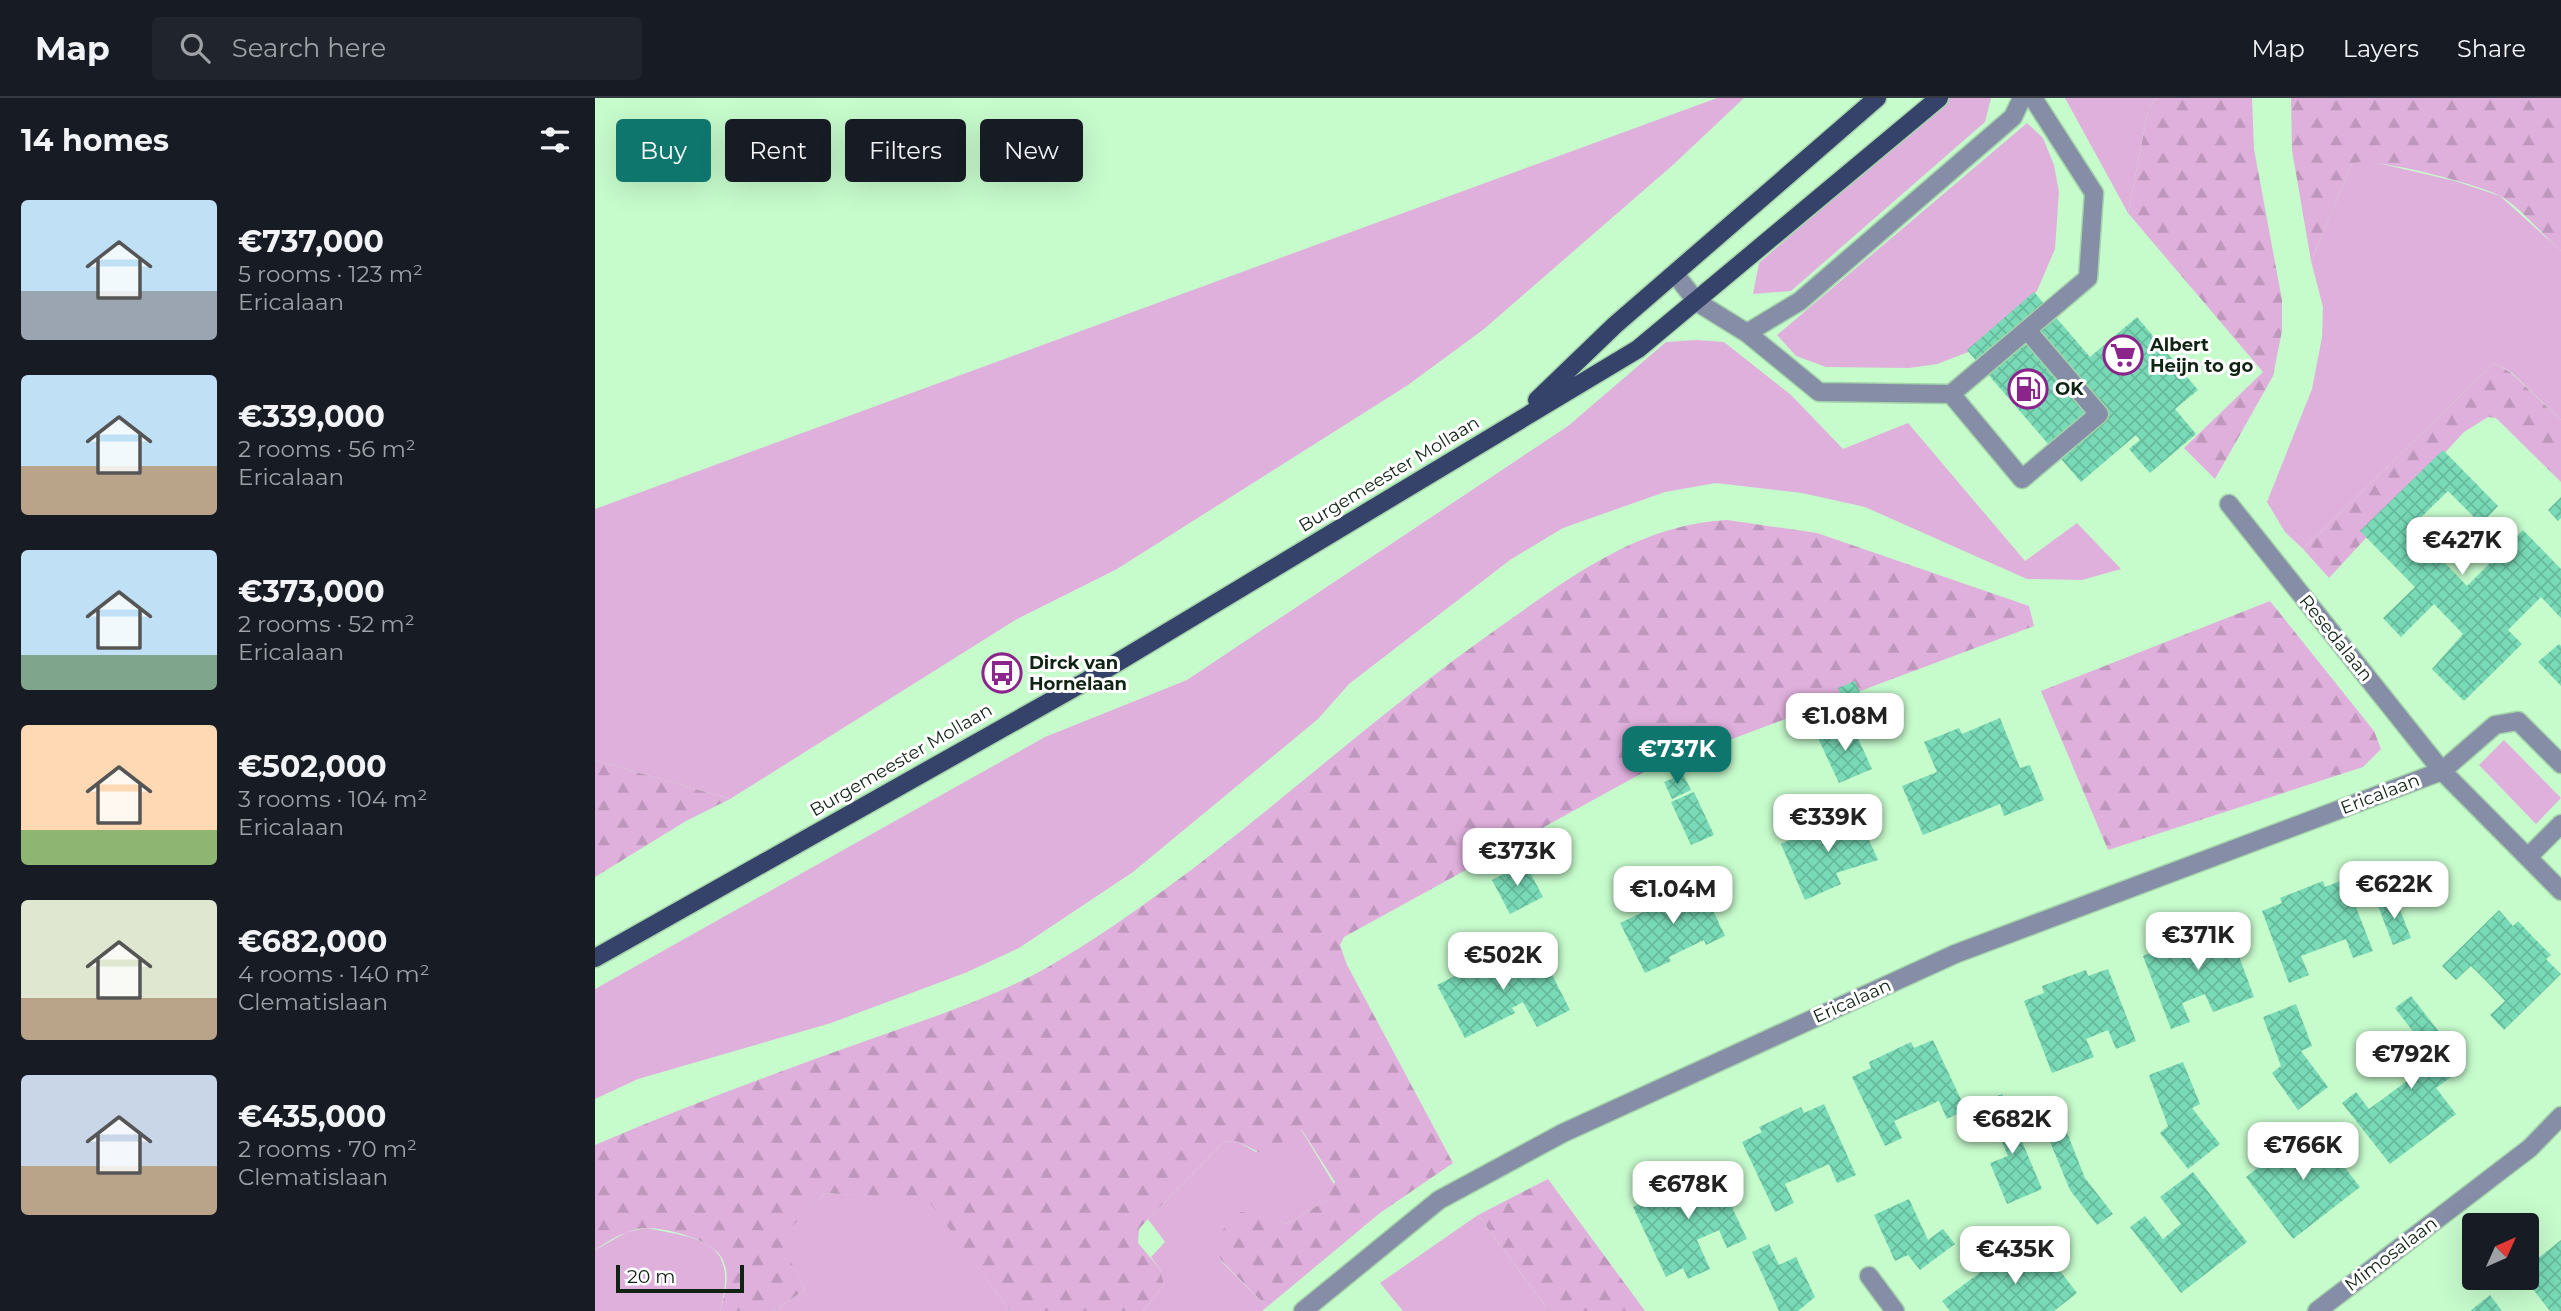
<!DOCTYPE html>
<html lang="en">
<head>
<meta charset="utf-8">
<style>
  :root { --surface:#171b24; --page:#20242c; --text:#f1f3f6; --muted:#9ea1a6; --line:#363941; --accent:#0f766e }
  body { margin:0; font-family:Montserrat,sans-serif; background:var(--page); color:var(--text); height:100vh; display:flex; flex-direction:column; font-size:26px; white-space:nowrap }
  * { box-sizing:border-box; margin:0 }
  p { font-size:23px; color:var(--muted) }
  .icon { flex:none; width:38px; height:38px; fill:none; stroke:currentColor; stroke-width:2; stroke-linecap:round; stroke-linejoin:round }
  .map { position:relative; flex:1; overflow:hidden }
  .sheet { display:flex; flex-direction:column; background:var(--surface); width:595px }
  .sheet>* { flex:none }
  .banner { position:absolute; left:21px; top:21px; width:665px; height:63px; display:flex; gap:14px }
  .needle { width:46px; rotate:45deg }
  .tools { position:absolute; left:1867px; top:1115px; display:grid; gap:14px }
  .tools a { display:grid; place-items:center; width:77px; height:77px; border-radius:7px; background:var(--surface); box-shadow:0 7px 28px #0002; font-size:35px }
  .scale { position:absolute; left:21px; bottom:18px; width:128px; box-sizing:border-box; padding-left:7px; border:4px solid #102414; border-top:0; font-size:19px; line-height:24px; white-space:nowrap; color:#102414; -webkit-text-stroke:5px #fff; paint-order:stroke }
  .price { position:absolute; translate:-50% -60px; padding:0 16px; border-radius:14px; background:#fff; color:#222; font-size:23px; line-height:46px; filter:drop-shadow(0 2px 4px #0008) }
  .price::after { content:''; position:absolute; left:50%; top:42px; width:21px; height:16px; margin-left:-10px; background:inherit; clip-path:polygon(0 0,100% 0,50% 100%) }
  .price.selected { background:var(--accent); color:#fff }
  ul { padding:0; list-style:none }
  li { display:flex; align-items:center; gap:21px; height:175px; padding:0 21px }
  li span { display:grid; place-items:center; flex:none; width:196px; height:140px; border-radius:7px; color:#555 }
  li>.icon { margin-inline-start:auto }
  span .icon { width:84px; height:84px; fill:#fffc; stroke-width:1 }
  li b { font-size:30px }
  h2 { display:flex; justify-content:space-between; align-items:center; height:84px; padding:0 21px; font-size:30px }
  .tag { padding:0 24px; border-radius:7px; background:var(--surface); box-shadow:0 7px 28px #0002; font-size:24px; line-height:63px }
  .tag.selected { background:var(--accent); color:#fff }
  header { display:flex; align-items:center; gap:42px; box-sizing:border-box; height:98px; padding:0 35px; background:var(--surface); border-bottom:2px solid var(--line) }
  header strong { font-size:33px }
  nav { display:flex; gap:38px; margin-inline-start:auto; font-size:24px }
  .search { width:490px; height:63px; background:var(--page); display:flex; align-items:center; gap:18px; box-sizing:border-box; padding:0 24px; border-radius:7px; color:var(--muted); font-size:26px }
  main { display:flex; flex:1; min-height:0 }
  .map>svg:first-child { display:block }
  .grass { fill:#e0b0dd }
  .forest { fill:url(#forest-firs) }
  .building { fill:url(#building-cross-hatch) }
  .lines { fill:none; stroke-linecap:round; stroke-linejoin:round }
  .minor-casing { stroke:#a5d4ab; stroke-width:21 }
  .major-casing { stroke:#a5d4ab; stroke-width:21 }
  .minor { stroke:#858ea6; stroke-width:18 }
  .major { stroke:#35436b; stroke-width:18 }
  .labels { text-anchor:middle; stroke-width:6; stroke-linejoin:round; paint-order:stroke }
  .poi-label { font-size:18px; font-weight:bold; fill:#102414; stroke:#fff; text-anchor:start }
  .street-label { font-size:18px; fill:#102414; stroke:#fff }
</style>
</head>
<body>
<header>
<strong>Map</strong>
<div class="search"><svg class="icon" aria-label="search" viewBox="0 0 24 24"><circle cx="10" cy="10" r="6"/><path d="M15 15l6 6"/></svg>Search here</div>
<nav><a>Map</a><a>Layers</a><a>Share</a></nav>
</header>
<main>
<section class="sheet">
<h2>14 homes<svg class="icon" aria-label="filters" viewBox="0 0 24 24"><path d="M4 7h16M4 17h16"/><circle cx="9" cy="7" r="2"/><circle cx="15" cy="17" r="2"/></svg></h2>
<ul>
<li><span style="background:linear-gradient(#bfe0f5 65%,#9aa5b1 0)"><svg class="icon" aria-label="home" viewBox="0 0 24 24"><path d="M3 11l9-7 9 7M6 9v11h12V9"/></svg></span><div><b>€737,000</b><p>5 rooms · 123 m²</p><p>Ericalaan</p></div></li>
<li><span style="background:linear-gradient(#bfe0f5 65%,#b9a48a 0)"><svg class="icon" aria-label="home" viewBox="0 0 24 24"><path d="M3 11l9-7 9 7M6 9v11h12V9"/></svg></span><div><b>€339,000</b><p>2 rooms · 56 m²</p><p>Ericalaan</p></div></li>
<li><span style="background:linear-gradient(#bfe0f5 75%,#7fa58c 0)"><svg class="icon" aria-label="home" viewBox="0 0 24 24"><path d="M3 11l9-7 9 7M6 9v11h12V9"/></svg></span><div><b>€373,000</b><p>2 rooms · 52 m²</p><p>Ericalaan</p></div></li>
<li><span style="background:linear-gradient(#ffd9b3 75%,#8fb573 0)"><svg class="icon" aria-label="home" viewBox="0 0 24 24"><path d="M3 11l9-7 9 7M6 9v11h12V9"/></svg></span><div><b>€502,000</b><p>3 rooms · 104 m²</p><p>Ericalaan</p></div></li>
<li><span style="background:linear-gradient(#dfe7d0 70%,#b9a48a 0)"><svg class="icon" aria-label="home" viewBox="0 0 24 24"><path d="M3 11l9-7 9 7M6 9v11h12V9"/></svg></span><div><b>€682,000</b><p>4 rooms · 140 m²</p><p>Clematislaan</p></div></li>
<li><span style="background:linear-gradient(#c9d6e8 65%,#b9a48a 0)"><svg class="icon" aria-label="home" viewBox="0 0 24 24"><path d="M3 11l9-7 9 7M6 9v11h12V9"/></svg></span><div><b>€435,000</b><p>2 rooms · 70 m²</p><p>Clematislaan</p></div></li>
</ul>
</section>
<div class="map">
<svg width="1966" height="1213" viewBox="0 0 1966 1213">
  <defs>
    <pattern id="forest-firs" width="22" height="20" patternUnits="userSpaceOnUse" patternTransform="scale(1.75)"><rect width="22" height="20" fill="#e0b0dd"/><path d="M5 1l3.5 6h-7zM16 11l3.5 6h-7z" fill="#bf97bd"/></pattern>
    <pattern id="building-cross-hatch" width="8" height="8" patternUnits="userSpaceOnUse" patternTransform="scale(1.75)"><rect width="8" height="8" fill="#78dab6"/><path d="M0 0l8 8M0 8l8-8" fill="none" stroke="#67bb9c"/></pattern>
  </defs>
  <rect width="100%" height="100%" fill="#c6fbcc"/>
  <path class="grass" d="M1122 0H1149L1079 66 889 231 813 287 522 471 422 521 135 701 0 662V411Z
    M1354 0H1396L1390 24 1196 193 1158 196 1164 165Z
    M1470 0H1561L1553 13 1533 115Z
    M1432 25 1448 40 1459 67 1464 94 1460 151 1442 193 1376 253 1342 266 1314 270 1231 269 1201 258 1182 237Z
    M1762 63H1774L1860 83 1905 98 1966 153V322L1916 274 1899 265 1708 451 1690 434 1672 404 1717 291 1727 239 1728 209 1716 163 1757 66Z
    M1102 242 1129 244 1196 297 1248 351 1313 325 1430 463 1482 425 1526 471 1487 482 1432 481 1270 409 1207 395 1121 385 1070 394 968 430 915 462 754 586 723 621 538 774 424 850 370 875 236 925 43 981 0 1001V891L450 639 592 582 973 328 1071 244Z
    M1909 642 1966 700 1941 726 1884 667Z
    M703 1032 707 1033 740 1088 730 1103 692 1126 656 1115 626 1163 672 1209 667 1213H548L569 1186 565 1171 556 1159 570 1144 553 1121 629 1044 641 1043 661 1054Z
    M230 1095 333 1101 415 1213H178L210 1192 184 1141Z
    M883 1117 954 1213H808L785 1185Z
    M51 1130C108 1141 144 1143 125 1213H0V1152L32 1134Z"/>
  <path class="forest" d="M1561 0H1657L1659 51 1687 202V233L1678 278 1620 381 1589 350 1668 274 1533 115 1553 13Z
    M1696 0H1966V153C1948 137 1925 109 1905 98 1886 87 1773 57 1757 66L1716 163 1697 52Z
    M1899 265 1915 274 1966 322V384L1901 320 1893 319 1869 334 1734 480 1708 451Z
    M1132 422 1222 435 1434 508 1439 528 1049 674 749 839 745 847 752 867 858 1065 785 1115 672 1209 626 1162 621 1144 631 1127 645 1114H656L692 1126 730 1103 740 1084 707 1032 668 1056 641 1043 629 1044 553 1121 544 1131 543 1145 565 1171 569 1186 548 1213H415L333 1102 230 1095 185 1141 210 1192 178 1213H125C130 1196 136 1177 127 1160 117 1141 69 1129 49 1130 31 1132 14 1142 0 1152V1047C91 1008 183 974 276 941 338 919 402 899 458 866 617 772 749 639 899 533 972 482 1040 427 1132 422Z
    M1675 503 1779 633 1786 651 1768 669 1513 752 1446 593Z
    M0 662 135 701 91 723 0 779Z
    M953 1081 1050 1213H954L883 1117Z"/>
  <path class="building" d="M1439 194 1495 259 1542 219 1603 292 1580 311 1601 336 1555 375 1534 351 1545 342 1541 337 1486 384 1372 252Z
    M1848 352 1903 408 1886 426 1853 393 1815 430 1825 440 1830 435 1852 458 1847 462 1872 488 1928 432 1966 471V520L1946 499 1913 532 1927 546 1869 603 1837 571 1868 536 1839 506 1806 539 1788 520 1820 489 1765 433Z
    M1966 399V420L1963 423 1953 412Z
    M1964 546 1966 548V588L1943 564Z
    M1260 583 1270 606 1253 613 1243 590Z
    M1405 620 1425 670 1435 667 1449 702 1409 718 1405 706 1328 737 1307 688 1342 674 1329 644 1364 630 1367 636Z
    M1256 625 1277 671 1244 685 1223 640Z
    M1088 676 1096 692 1077 701 1069 684Z
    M1099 694 1119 737 1096 747 1076 704Z
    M1261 713 1283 762 1241 775 1246 786 1210 802 1186 746Z
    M930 765 948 799 915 816 897 782Z
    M1103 780 1130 838 1111 847 1109 842 1074 859 1076 863 1050 875 1025 825 1067 805 1064 799Z
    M1750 781 1778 853 1758 860 1751 841 1706 858 1714 877 1694 885 1667 813 1687 805 1685 800 1728 783 1730 789Z
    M1800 799 1816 840 1798 847 1782 805Z
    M1904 812 1918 828 1923 823 1939 840 1956 857 1951 861 1966 876 1909 932 1895 917 1910 903 1893 885 1876 868 1861 882 1847 868Z
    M1632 826 1659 899 1618 914 1610 896 1587 905 1595 924 1576 931 1548 858 1567 850 1565 844 1588 836 1611 827 1613 833Z
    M925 845 935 865 948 859 975 912 942 929 928 904 917 910 920 915 870 940 842 887Z
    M1513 871 1541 943 1521 951 1513 932 1491 941 1499 959 1457 975 1429 903 1449 895 1447 888 1491 872 1493 878Z
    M1816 898 1871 968 1841 990 1861 1016 1795 1066 1747 1005 1761 994 1774 1011 1812 983 1798 965 1826 944 1800 910Z
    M1701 906 1717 948 1706 953 1733 989 1703 1012 1677 975 1686 968 1668 919Z
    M1338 942 1371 1012 1352 1021 1344 1003 1299 1023 1307 1040 1290 1048 1257 979 1276 970 1274 964 1316 944 1319 950Z
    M1588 964 1605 1006 1597 1010 1625 1046 1593 1071 1565 1035 1573 1028 1554 977Z
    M1407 996 1447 1091 1412 1106 1395 1065 1413 1058 1390 1003Z
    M1229 1006 1261 1077 1242 1085 1234 1066 1190 1086 1199 1105 1180 1114 1147 1044 1167 1034 1164 1029 1206 1009 1209 1015Z
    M1467 1022 1490 1080 1518 1116 1502 1127 1475 1092 1449 1029Z
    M1717 1028 1765 1089 1698 1141 1651 1079Z
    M1119 1071 1152 1141 1132 1150 1124 1132 1102 1142 1115 1171 1093 1181 1088 1170 1071 1179 1038 1109 1057 1099 1054 1093 1097 1074 1100 1080Z
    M1598 1074 1652 1144 1586 1195 1535 1129 1550 1118 1568 1141 1586 1126 1565 1099Z
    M1314 1101 1333 1142 1348 1131 1360 1146 1325 1172 1313 1157 1300 1163 1279 1117Z
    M1436 1135 1482 1195 1459 1213H1355L1347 1203 1403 1161 1416 1178 1435 1164 1422 1145Z
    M1966 1142V1213H1955L1929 1180H1932V1169Z
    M1174 1146 1184 1167 1201 1159 1220 1199 1203 1213H1184L1157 1154Z
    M1895 1197 1907 1213H1875Z"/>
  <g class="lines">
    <g class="minor-casing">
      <path id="minor" d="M1080 176 1102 204 1152 235 1205 203 1418 19 1427 0
        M1152 235 1224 294 1356 296 1493 180 1499 95 1438 0
        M1356 296 1427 381 1504 316 1432 232
        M1634 406 1847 673 1966 793
        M1933 759 1966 726
        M1274 1178 1300 1213
        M708 1213 844 1102 968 1035 1360 856 1847 673 1900 627 1923 623 1966 666
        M1722 1213 1935 1050 1966 1018"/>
    </g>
    <g class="major-casing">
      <path id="major" d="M942 302 1020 227 1282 0
        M0 860 493 582 1043 251 1344 0"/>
    </g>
    <use href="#minor" class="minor"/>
    <use href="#major" class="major"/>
  </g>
  <defs>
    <g id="supermarket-ring" transform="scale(2.0125)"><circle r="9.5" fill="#fff" stroke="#8b258b" stroke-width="1.5"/><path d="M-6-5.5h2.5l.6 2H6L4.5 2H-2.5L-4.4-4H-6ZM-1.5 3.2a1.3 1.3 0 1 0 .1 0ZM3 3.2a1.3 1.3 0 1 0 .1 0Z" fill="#8b258b"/></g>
    <g id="fuel-ring" transform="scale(2.0125)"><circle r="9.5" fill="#fff" stroke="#8b258b" stroke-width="1.5"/><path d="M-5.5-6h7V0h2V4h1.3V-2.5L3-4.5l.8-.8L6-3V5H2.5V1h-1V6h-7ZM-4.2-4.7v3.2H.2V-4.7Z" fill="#8b258b"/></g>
    <g id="bus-ring" transform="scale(2.0125)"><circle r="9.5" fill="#fff" stroke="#8b258b" stroke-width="1.5"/><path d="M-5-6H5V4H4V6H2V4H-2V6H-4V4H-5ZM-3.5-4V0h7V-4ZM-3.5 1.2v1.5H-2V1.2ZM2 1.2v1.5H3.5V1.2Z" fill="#8b258b"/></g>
  </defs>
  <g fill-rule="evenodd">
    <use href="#supermarket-ring" x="1528" y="257"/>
    <use href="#fuel-ring" x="1433" y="291"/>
    <use href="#bus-ring" x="407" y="575"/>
  </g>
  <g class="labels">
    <g class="poi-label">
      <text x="1555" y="253">Albert<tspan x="1555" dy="21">Heijn to go</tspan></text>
      <text x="1460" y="297">OK</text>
      <text x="434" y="571">Dirck van<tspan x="434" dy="21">Hornelaan</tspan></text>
    </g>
    <g class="street-label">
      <text transform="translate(794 376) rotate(-31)" y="6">Burgemeester Mollaan</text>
      <text transform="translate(1741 540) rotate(51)" y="6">Resedalaan</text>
      <text transform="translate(306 662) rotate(-30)" y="6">Burgemeester Mollaan</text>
      <text transform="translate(1785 696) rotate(-21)" y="6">Ericalaan</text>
      <text transform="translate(1257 903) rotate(-24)" y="6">Ericalaan</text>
      <text transform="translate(1796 1156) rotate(-37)" y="6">Mimosalaan</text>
    </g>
  </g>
</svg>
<div class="tools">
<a><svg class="needle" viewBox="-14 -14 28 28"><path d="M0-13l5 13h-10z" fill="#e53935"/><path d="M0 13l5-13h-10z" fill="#9ea1a6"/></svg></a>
</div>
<div class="scale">20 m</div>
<b class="price" style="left:1867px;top:479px">€427K</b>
<b class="price" style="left:1250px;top:655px">€1.08M</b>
<b class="price selected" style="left:1082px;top:688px">€737K</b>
<b class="price" style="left:1233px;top:756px">€339K</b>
<b class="price" style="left:922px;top:790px">€373K</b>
<b class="price" style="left:1799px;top:823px">€622K</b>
<b class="price" style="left:1078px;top:828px">€1.04M</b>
<b class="price" style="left:1603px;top:874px">€371K</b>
<b class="price" style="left:908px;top:894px">€502K</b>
<b class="price" style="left:1816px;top:993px">€792K</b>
<b class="price" style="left:1417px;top:1058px">€682K</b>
<b class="price" style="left:1708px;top:1084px">€766K</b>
<b class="price" style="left:1093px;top:1123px">€678K</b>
<b class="price" style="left:1420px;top:1188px">€435K</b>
<div class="banner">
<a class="tag selected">Buy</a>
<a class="tag">Rent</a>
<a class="tag">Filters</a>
<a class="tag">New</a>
</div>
</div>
</main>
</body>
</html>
